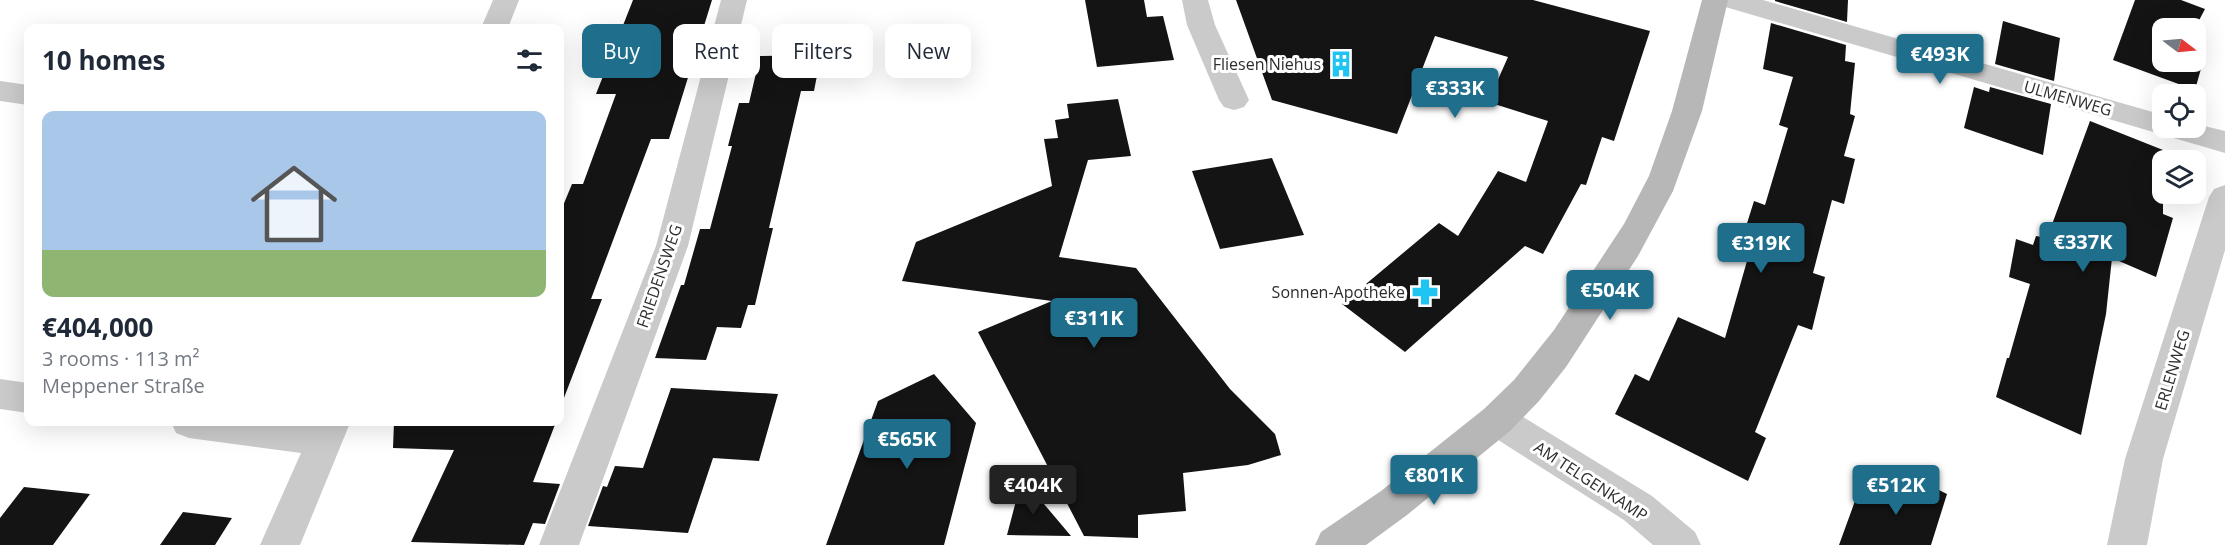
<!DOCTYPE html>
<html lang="en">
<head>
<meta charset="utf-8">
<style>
  :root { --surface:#fff; --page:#f6f6f7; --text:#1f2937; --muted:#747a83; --accent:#1f6f8c }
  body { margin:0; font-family:"Open Sans",sans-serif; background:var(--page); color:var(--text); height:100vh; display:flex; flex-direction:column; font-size:22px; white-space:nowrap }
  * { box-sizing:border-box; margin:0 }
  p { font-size:20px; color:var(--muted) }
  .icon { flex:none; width:33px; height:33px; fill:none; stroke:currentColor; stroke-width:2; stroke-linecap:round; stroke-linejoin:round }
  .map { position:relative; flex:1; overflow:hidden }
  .sheet { position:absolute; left:24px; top:24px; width:540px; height:402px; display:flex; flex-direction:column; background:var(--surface); border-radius:12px; box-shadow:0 6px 24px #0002 }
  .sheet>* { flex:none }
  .hud { position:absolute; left:582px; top:24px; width:570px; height:54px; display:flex; gap:12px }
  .needle { width:39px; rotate:106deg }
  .fabs { position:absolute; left:2152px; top:18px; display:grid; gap:12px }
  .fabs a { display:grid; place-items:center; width:54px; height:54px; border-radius:12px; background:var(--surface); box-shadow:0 6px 24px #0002; font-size:30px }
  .price { position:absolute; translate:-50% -51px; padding:0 14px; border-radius:6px; background:var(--accent); color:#fff; font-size:20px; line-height:39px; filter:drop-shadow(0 2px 3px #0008) }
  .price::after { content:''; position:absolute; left:50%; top:36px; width:18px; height:14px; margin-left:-9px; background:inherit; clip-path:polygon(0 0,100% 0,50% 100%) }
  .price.selected { background:#222; color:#fff }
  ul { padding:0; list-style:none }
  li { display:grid; align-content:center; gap:12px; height:318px; padding:0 18px }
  li span { display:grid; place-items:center; height:186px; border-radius:12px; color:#555 }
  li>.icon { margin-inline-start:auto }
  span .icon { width:108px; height:108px; fill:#fffc; stroke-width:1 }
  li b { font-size:26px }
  h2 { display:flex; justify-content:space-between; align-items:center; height:72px; padding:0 18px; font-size:26px }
  .chip { padding:0 21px; border-radius:12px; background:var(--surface); box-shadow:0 6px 24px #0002; font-size:21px; line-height:54px }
  .chip.selected { background:var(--accent); color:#fff }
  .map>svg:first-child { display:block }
  .building { fill:#141414 }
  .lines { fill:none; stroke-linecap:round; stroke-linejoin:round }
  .street { fill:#cacaca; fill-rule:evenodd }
  .secondary { fill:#b7b7b7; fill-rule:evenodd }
  .labels { text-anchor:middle; stroke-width:6; stroke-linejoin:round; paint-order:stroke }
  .poi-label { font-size:16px; fill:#2d2d2d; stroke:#fff; text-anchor:end }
  .street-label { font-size:16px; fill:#2d2d2d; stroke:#fff }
</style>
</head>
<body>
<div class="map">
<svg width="2225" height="545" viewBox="0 0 2225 545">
  <rect width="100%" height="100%" fill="#fff"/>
  <path class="building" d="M633 0H712L669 139H651L591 299H602L562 403 560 402V213L572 184H583L616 94H596Z
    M1085 0H1144L1147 17 1163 16 1174 60 1097 67Z
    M1236 0H1533L1650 31 1614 141 1602 137 1586 185 1581 184 1543 254 1525 246 1405 352 1342 304 1439 223 1458 236 1498 171 1526 182 1548 121 1488 102 1508 57 1435 36 1397 134 1272 100Z
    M1775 0H1848L1847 22 1775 1Z
    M2135 0H2181L2205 9 2195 28H2163V62H2196V55L2204 58 2195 90 2113 60Z
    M2003 21 2060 38 2054 81 1995 64Z
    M1771 23 1846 45 1845 61 1855 63 1850 114 1855 116 1844 156 1855 159 1844 204 1832 200 1813 273 1825 277 1812 330 1798 325 1755 432 1766 438 1748 481 1615 414 1635 374 1649 381 1678 317 1725 338 1753 240 1743 236 1754 201 1765 205 1788 128 1779 125 1793 77 1763 69Z
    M821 55 814 91H801L769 228H773L755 305H748L741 328 717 327 706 360 655 358 681 285H684L700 229H710L732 146H728L739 103H749L760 56Z
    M1974 87 1989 92 1990 87 2051 104 2043 155 1964 128Z
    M1118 99 1131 156 1088 160 1059 257 1136 268 1230 389 1275 434 1281 455 1248 465 1183 473 1186 511 1138 515V538L1084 536 978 332 1052 301 902 281 916 242 1052 186 1044 139 1058 138 1055 120 1069 118 1067 104Z
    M2090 121 2163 150V214L2173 218 2156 277 2112 258 2106 314 2081 435 1996 397 2007 358H2009L2030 284 2009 277 2016 239 2033 245 2036 236 2047 238Z
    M1272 158 1304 235 1220 249 1192 171Z
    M934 374 976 423 944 545H826L878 401Z
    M671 388 778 394 759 461 713 458 688 533 588 526 603 486 607 487 615 466 643 468Z
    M394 422H556L533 482 560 484 545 524 533 523 524 545 411 542 454 450 393 448Z
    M1898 470 1947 494 1931 545H1839L1859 490 1886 504Z
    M1022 478 1071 536 1007 535Z
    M24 487 90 494 53 545H0V518Z
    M183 512 232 518 215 545H160Z"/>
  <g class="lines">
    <path class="street" d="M493 0H519L508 28H481Z
      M721 0H747L688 246 579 545H539L656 246Z
      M1182 0H1208L1215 25 1249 100 1244 107 1234 110 1224 107 1219 100 1187 25Z
      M1719 0H1763L2163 115V128H2196V124L2225 131V153L1722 6Z
      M0 81 28 85V105L0 101Z
      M2225 185V250L2163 459 2147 545H2107L2125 459 2209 197 2214 189Z
      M0 379 28 383V413L0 409Z
      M1497 405 1510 409 1652 496 1695 532 1701 545H1653L1624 520 1484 431 1479 420 1484 409Z
      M171 422H299L314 424 315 422H349L350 423 300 545H260L301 453 189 438 176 433Z"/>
    <path class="secondary" d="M1702 0H1728L1702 111 1673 191 1638 256 1566 367 1539 401 1510 431 1407 515 1366 545H1315L1321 532 1381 491 1484 409 1514 380 1554 330 1624 224 1649 176 1672 111Z"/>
  </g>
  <defs>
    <g id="building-bare" transform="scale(2.07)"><path d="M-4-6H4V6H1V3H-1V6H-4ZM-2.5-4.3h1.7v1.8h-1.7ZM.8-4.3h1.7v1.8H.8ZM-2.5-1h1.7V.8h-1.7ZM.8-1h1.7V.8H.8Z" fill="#1fc4f3" stroke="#fff" stroke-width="2.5" paint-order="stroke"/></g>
    <g id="pharmacy-bare" transform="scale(2.07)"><path d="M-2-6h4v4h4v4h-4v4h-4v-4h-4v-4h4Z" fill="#1fc4f3" stroke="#fff" stroke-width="2.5" paint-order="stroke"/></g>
  </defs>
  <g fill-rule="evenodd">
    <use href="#building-bare" x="1341" y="64"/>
    <use href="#pharmacy-bare" x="1425" y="292"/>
  </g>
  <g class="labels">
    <g class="poi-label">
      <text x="1321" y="70">Fliesen Niehus</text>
      <text x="1405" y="298">Sonnen-Apotheke</text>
    </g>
    <g class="street-label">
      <text transform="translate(2068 98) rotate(16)" y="6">ULMENWEG</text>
      <text transform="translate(659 276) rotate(-71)" y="6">FRIEDENSWEG</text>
      <text transform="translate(2172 370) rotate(-73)" y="6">ERLENWEG</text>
      <text transform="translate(1591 481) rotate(33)" y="6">AM TELGENKAMP</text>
    </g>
  </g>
</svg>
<div class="fabs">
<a><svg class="needle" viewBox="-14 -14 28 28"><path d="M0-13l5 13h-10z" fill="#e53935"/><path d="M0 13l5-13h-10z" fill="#747a83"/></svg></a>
<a><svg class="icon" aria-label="locate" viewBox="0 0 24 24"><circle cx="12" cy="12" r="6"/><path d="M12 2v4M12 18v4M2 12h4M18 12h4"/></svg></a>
<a><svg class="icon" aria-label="layers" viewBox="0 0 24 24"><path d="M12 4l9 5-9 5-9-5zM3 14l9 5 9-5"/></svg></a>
</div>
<b class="price" style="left:1940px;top:85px">€493K</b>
<b class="price" style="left:1455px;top:119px">€333K</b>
<b class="price" style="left:2083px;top:273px">€337K</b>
<b class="price" style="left:1761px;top:274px">€319K</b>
<b class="price" style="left:1610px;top:321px">€504K</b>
<b class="price" style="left:1094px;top:349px">€311K</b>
<b class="price" style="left:907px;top:470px">€565K</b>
<b class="price" style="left:1434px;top:506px">€801K</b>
<b class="price selected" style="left:1033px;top:516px">€404K</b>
<b class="price" style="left:1896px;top:516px">€512K</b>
<div class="hud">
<a class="chip selected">Buy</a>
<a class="chip">Rent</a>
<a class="chip">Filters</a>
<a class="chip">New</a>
</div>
<section class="sheet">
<h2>10 homes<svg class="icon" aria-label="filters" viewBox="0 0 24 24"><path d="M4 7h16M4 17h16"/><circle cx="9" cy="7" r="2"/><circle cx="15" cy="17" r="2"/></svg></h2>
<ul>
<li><span style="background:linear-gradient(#a9c7e8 75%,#8fb573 0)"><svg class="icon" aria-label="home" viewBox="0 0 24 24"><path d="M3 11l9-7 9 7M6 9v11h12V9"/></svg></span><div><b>€404,000</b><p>3 rooms · 113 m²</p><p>Meppener Straße</p></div></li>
</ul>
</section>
</div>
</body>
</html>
